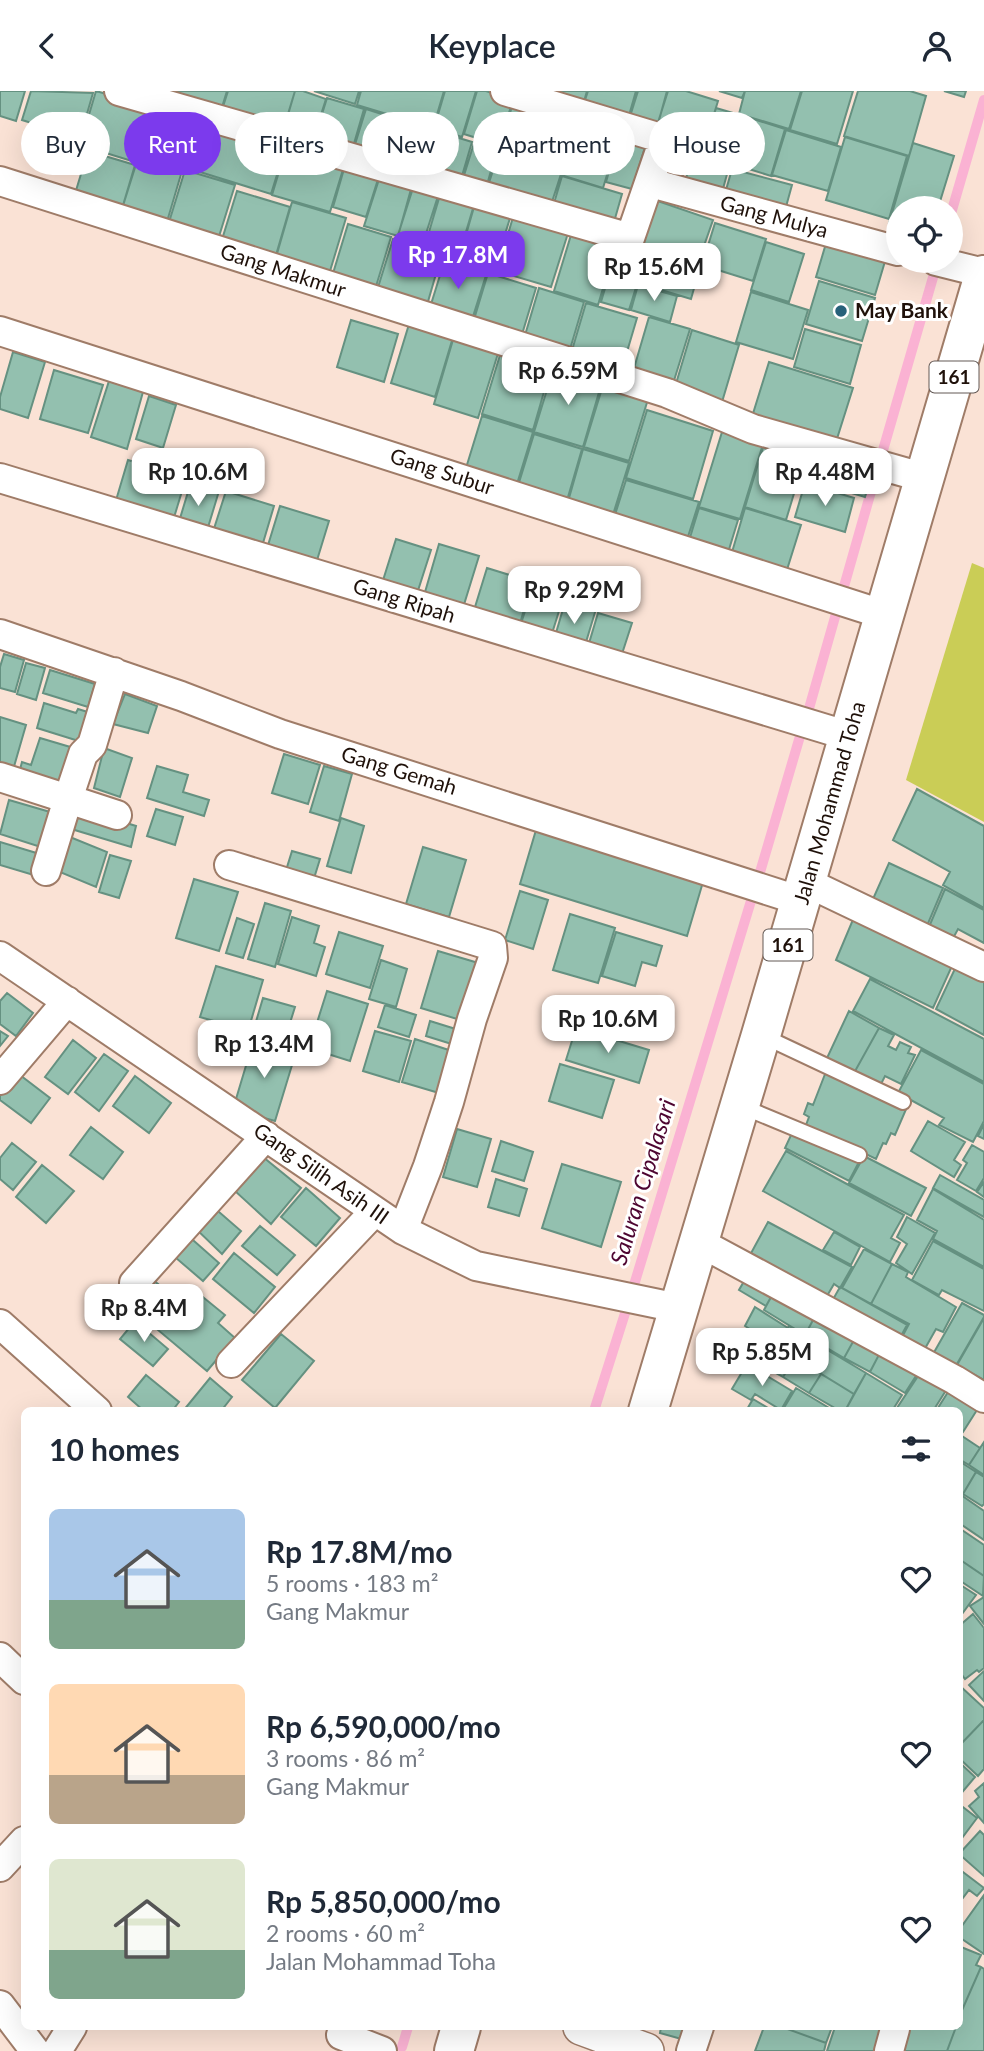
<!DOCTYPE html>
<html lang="en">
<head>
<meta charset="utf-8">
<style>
  :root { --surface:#fff; --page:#f2f2f3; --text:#1f2937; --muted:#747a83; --accent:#7c3aed }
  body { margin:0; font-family:Lato,sans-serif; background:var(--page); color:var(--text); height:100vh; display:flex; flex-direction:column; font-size:26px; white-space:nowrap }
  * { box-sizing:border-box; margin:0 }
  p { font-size:23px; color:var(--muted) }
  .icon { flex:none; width:38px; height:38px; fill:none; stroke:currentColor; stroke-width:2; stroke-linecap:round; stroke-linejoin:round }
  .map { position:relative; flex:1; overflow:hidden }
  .side { position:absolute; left:21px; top:1316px; width:942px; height:623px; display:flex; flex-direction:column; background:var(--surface); border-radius:10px; box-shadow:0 7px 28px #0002 }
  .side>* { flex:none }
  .guide { position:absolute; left:21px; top:21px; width:943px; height:63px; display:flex; gap:14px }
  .fabs { position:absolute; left:886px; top:105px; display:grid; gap:14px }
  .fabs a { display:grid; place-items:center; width:77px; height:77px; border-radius:50%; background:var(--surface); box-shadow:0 7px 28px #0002; font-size:35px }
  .price { position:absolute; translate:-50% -60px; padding:0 16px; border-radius:14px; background:#fff; color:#222; font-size:23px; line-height:46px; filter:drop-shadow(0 2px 4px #0008) }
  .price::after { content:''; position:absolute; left:50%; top:42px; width:21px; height:16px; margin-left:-10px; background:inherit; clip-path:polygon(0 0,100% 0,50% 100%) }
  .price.selected { background:var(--accent); color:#fff }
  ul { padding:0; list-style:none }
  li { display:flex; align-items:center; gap:21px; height:175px; padding:0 28px }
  li span { display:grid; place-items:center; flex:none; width:196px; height:140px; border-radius:10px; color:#555 }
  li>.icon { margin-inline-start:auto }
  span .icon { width:84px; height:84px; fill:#fffc; stroke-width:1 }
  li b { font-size:30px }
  h2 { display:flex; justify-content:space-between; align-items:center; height:84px; padding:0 28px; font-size:30px }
  .tag { padding:0 24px; border-radius:32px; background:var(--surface); box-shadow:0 7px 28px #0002; font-size:24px; line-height:63px }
  .tag.selected { background:var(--accent); color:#fff }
  header { display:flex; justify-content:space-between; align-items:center; height:91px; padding:0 28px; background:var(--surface); font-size:32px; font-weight:600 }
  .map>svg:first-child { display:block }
  .green { fill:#cacd56 }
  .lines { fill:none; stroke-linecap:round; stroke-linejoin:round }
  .stream { stroke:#fab2d3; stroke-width:10 }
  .building { fill:#93c0af; stroke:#659181; stroke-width:2 }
  .service-casing { stroke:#9f7c68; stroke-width:18 }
  .minor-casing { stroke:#9f7c68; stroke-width:32 }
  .tertiary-casing { stroke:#9f7c68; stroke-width:38 }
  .primary-casing { stroke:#9f7c68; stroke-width:42 }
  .service { stroke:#fff; stroke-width:14 }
  .minor { stroke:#fff; stroke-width:28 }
  .tertiary { stroke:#fff; stroke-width:35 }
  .primary { stroke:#fff; stroke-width:38 }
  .poi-dot { fill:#27617a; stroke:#fff; stroke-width:2.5 }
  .labels { text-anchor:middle; stroke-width:6; stroke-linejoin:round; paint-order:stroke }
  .shield { fill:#fff; stroke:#625854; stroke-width:2 }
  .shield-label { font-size:19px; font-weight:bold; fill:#1f110a }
  .street-label { font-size:21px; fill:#1f110a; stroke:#fff }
  .poi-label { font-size:21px; font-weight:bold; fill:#1f110a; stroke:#fff; text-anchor:start }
  .water-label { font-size:23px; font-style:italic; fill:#4d0531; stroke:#fff }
</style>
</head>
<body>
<header><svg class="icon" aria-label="back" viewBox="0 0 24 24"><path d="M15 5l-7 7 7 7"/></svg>Keyplace<svg class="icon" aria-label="person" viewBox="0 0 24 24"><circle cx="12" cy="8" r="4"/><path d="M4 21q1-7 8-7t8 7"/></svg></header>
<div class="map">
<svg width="984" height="1960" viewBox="0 0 984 1960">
  <rect width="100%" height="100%" fill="#fae2d5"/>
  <path class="green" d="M972 472 984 477V731L906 689Z"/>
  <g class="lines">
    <path class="stream" d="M950 126 984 9
      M879 373 936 176
      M841 506 878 376
      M806 628 839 512
      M758 788 803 635
      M634 1194 754 800
      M594 1320 627 1216
      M402 1956 408 1936"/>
  </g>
  <path class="building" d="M0 0H25L16 30 0 25Z
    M31 0 93 2 80 47 22 29Z
    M96 0 151 16 135 71 80 54Z
    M156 0H227L219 26Z
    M228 0H295L282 44 220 25Z
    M295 0H303L326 8 311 55 281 46Z
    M314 0H359L355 13Z
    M361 0H444L433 37 357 14Z
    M445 0H476L462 46 434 37Z
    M477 0H486L513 9 499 54 464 43Z
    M549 0H587L581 21Z
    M588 0H636L626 35 581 21Z
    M638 0H667L655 44 627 35Z
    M668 0H686L718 10 703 59 654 44Z
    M719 0H745L742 7Z
    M745 0H801L789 38 739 23Z
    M802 0H853L837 53 790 39Z
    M858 0H910L926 5 909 65 844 45Z
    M944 0H966L964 6Z
    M327 7 364 18 351 63 313 52Z
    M513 12 573 30 559 78 499 59Z
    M154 14 213 33 200 78 140 60Z
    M716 17 750 27 736 74 702 64Z
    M366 18 432 39 419 83 352 63Z
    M579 25 621 38 603 97 561 84Z
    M750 27 785 38 771 85 736 74Z
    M214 33 286 55 271 103 200 81Z
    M433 39 472 51 459 95 420 83Z
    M786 39 841 56 828 100 772 84Z
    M619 45 646 53 632 98 606 91Z
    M845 46 907 65 889 128 826 109Z
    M475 49 498 55 485 101 461 94Z
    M913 52 954 65 938 117H898V135L889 132Z
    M287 54 345 72 330 121 272 104Z
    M664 58 689 65 679 96 654 88Z
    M88 60 135 74 121 121 74 106Z
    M499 61 562 80 548 123 485 104Z
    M692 65 729 76 721 105 684 95Z
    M138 67 182 80 166 134 121 121Z
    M346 71 380 82 366 126 333 116Z
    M732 78 792 94 784 123 724 106Z
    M185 79 235 94 216 155 166 141Z
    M381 82 413 91 398 145 364 135Z
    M562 85 622 103 612 138 552 119Z
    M413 97 438 105 423 152 398 144Z
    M237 100 290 116 274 171 220 155Z
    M440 104 474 114 460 161 426 151Z
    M649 107 713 129 698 172 635 150Z
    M292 111 346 127 327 190 274 173Z
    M474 116 510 127 494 179 459 168Z
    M514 123 569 139 551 196 497 180Z
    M715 132 766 148 753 190 702 174Z
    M348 133 391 146 374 202 331 189Z
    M571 144 615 157 598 214 554 200Z
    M393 148 442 162 425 221 375 206Z
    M827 149 886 167 875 204 816 186Z
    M766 151 804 163 789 211 751 199Z
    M618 153 647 161 629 219 601 211Z
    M648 160 700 176 691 208 638 192Z
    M446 165 488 178 470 235 428 223Z
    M488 182 536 197 520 250 472 235Z
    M819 190 875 207 862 250 806 233Z
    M638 194 677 205 670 231 631 219Z
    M539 197 584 211 568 265 523 251Z
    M751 201 808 219 793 268 736 251Z
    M586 212 637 227 621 281 570 266Z
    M649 226 690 238 672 296 632 284Z
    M351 229 398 243 384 291 337 276Z
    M410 230 454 243 435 306 391 292Z
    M805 238 861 254 850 293 794 276Z
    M692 239 739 254 722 311 675 296Z
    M455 242 500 256 478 327 434 313Z
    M13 261 45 271 28 327 0 318V306Z
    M500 264 550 280 533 339 482 323Z
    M769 271 853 297 835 354 751 329Z
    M554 276 602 291 583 356 534 341Z
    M54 279 103 294 88 342 40 328Z
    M109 290 143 301 127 358 91 346Z
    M604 291 649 305 629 370 584 356Z
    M149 305 176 314 163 357 136 348Z
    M647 319 713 340 693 408 626 387Z
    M482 325 533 341 517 393 466 377Z
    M722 341 763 353 740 428 699 416Z
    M534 343 582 358 566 413 517 398Z
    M764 353 805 366 786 429 745 416Z
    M583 358 629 372 612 427 567 414Z
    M833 367 873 380 865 406 825 394Z
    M128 369 186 387 172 433 114 416Z
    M626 389 699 411 686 452 613 430Z
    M191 391 219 400 206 443 178 434Z
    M805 392 854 407 845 441 795 426Z
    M226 400 274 415 260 462 211 447Z
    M280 415 329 430 314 479 265 464Z
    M699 417 738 429 727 465 688 453Z
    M745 417 801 434 785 485 730 468Z
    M396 448 431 459 414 512 379 502Z
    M439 453 479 465 462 520 423 508Z
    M487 477 532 491 517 543 471 529Z
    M533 495 564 504 549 552 518 542Z
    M566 508 596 518 583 561 553 552Z
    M598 522 632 532 620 569 587 559Z
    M4 563 24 569 15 601 0 597V576Z
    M26 572 45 577 36 609 17 603Z
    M50 579 95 593 88 616 43 602Z
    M125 603 157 615 148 642 113 633Z
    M44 612 76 622 78 618 94 623 85 652 37 637Z
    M0 626 26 634 13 679 0 676Z
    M40 647 77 658 63 696 18 686 22 671 31 674Z
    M104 657 132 667 120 706 94 697Z
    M284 663 320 674 308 713 272 702Z
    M157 675 188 684 183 701 209 709 204 725 147 707Z
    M324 675 352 683 339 730 310 721Z
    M917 698 984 735V817L943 794 950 781 893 749Z
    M9 709 57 723 47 758 0 743Z
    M75 716 136 735 131 756 68 737Z
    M156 718 183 726 175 754 147 745Z
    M341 727 364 735 351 782 327 775Z
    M536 739 703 791 687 845 520 793Z
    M65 744 107 761 96 796 55 779Z
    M0 751 43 764 37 785 0 774Z
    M423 756 466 769 449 826 406 813Z
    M292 760 320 768 311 797 283 789Z
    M110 764 131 770 119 807 99 801Z
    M889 772 943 797 924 842 869 817Z
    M194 788 238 801 219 860 176 847Z
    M945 798 984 819V852L958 838 950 853 926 843Z
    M520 800 548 809 533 858 505 849Z
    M265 812 291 820 275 876 248 868Z
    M857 819 956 866 933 917 836 869Z
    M570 823 615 837 598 892 553 879Z
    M292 826 319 835 314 852 325 856 316 885 278 873Z
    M237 827 254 833 243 867 226 862Z
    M339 841 383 855 370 897 326 883Z
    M616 841 662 855 656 875 642 871 635 895 602 885Z
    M438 860 485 874 467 931 421 917Z
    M960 867 984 879V944L936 918Z
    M381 869 407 878 396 916 369 908Z
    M216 875 263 889 248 940 200 926Z
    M870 888 984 948V991L853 920Z
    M327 900 368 913 350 970 309 957Z
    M7 902 33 922 16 945 0 933V910Z
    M263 907 295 916 283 954 252 944Z
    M385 914 416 924 409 946 378 936Z
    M849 920 879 937 854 982 827 967Z
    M430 930 462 940 458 955 426 945Z
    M576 937 649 959 639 992 566 969Z
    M879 937 894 944 888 955 896 959 900 951 911 956 908 962 915 964 901 993 885 985 880 995 854 982Z
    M0 940 8 945 0 955Z
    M375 940 411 950 399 991 363 980Z
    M254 948 296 961 275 1030 233 1018Z
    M415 948 461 963 449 1005 402 991Z
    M73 949 96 967 68 1003 45 986Z
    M921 959 984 993V1030L973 1051 939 1034 944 1027 898 1002Z
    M104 963 128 980 99 1020 75 1001Z
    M560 973 614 989 602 1027 549 1010Z
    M827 978 907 1016 895 1044 891 1042 886 1053 883 1052 876 1068 806 1034 809 1026 804 1023 808 1012 813 1014Z
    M16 981 50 1007 31 1032 0 1009V1002Z
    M135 985 171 1012 149 1042 113 1015Z
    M928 1030 965 1051 954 1069 961 1074 954 1086 911 1060Z
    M984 1033V1048L978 1045Z
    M91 1036 123 1061 103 1088 70 1064Z
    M457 1038 491 1048 477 1096 443 1086Z
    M792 1042 860 1069 849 1090 785 1057Z
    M501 1050 533 1061 524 1090 492 1080Z
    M12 1052 36 1071 13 1099 0 1088V1067Z
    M972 1054 984 1061V1087L976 1100 957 1089 967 1072 963 1069Z
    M786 1060 904 1124 891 1147 900 1152 890 1171 763 1100Z
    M864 1065 926 1097 911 1125 849 1092Z
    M263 1066 301 1097 271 1133 235 1100Z
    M562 1073 621 1091 601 1156 542 1137Z
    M42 1074 74 1100 46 1132 16 1106Z
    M940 1084 984 1109V1126L933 1097Z
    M496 1088 527 1098 519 1125 488 1116Z
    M984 1091V1106L977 1101Z
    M306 1097 340 1127 316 1155 281 1126Z
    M933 1098 984 1129V1176L933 1148 937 1140 917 1129Z
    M211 1114 241 1140 222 1163 194 1136Z
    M907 1126 935 1142 912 1183 896 1172 907 1153 897 1146Z
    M768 1131 852 1176 840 1197 834 1193 820 1217 744 1175Z
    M260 1135 295 1164 277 1184 242 1155Z
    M834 1141 860 1156 851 1174 823 1159Z
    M185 1142 219 1172 203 1190 169 1161Z
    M933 1150 984 1178V1220L942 1199 939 1204 912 1189Z
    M864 1158 892 1173 871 1213 842 1197Z
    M234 1162 275 1196 254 1222 213 1188Z
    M892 1173 908 1181 906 1186 956 1216 943 1241 936 1238 923 1261 901 1248 909 1233 871 1213Z
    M750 1180 777 1195 766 1215 739 1199Z
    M147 1184 180 1211 160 1235 127 1207Z
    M777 1195 819 1218 805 1244 764 1219Z
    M840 1196 907 1234 895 1256 827 1219Z
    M193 1198 225 1224 218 1232 235 1247 207 1280 158 1239Z
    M962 1212 984 1224V1226L950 1285 928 1272Z
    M755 1216 788 1237 777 1255 745 1235Z
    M819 1218 859 1240 844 1267 805 1244Z
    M984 1227V1289L957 1274Z
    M135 1230 168 1258 153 1275 120 1248Z
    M789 1235 814 1251 802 1271 777 1255Z
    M859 1240 884 1254 870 1281 844 1267Z
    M756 1242 795 1267 783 1286 743 1264Z
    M281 1243 314 1270 275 1317 242 1289Z
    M814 1251 866 1282 854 1303 802 1271Z
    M884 1254 923 1274 905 1302 870 1281Z
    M795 1267 821 1283 809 1302 783 1286Z
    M745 1276 766 1288 767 1285 792 1300 781 1319 755 1303 751 1309 732 1298Z
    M924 1276 950 1293 933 1320H895Z
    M866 1282 902 1304 892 1320H845Z
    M821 1283 854 1303 845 1320H840L809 1302Z
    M146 1284 179 1311 172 1320H144L128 1306Z
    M210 1287 232 1306 221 1320H183Z
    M955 1290 984 1308 963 1341 959 1339V1320H936Z
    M796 1297 834 1320H782Z
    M753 1308 773 1320H746Z
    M959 1343 980 1357 969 1374 959 1368Z
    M984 1351V1384L969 1374Z
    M959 1370 976 1381 963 1403 959 1400Z
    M976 1381 984 1386V1413L982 1415 963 1403Z
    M961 1404 984 1420V1449L959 1432Z
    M959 1437 984 1454V1485L959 1468Z
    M959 1468 984 1485 983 1505 959 1489Z
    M959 1493 976 1504 959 1527Z
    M984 1506V1533L970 1515Z
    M973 1523 984 1537V1577L979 1581 977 1579 965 1588 959 1580V1535Z
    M984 1580V1610L969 1594Z
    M959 1594 984 1617V1629L959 1655Z
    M984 1629V1678L978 1685 959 1667V1655Z
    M959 1671 975 1686 959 1705Z
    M984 1692V1732L969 1715 979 1706 975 1700Z
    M959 1713 977 1727 959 1751Z
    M980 1740 984 1744V1785L959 1763Z
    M959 1778 984 1797 977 1805 969 1799 959 1812Z
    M984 1804V1863L959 1846V1839Z
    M961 1856 981 1864 976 1874 981 1876 959 1926V1861Z
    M981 1876 984 1878V1960H947L956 1936H959V1926Z
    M661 1936H695L692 1951 660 1942Z
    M764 1936H782L826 1952 824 1960H755Z
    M782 1936H832L826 1952Z
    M835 1936H880L891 1939 884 1960H827Z
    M901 1936H956L947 1960H893Z"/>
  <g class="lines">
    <g class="service-casing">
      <path id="service" d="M763 945 903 1011
        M741 1015 859 1064"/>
    </g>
    <g class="minor-casing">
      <path id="minor" d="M119 0 630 147 664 48 505 0
        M0 90 667 302 753 338 925 387
        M651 92 898 160
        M936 170 984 182
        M0 240 885 524
        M0 387 849 645
        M0 543 181 605 280 643 801 810
        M0 686 68 708 83 663 92 654 114 581
        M229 774 492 855 493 867 472 928 449 1011 428 1075 403 1139
        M46 780 68 708 117 724
        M806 791 984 876
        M0 865 403 1139 476 1175 678 1217
        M0 989 67 910
        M699 1151 955 1289 984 1307
        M134 1192 266 1045
        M0 1233 97 1320
        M231 1272 375 1120
        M0 1566 24 1589
        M0 1776 24 1750
        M0 1914 35 1960
        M341 1944 382 1960
        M57 1960 72 1936
        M691 1960 699 1936
        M889 1960 895 1938"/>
    </g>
    <g class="tertiary-casing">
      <path id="tertiary" d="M581 1936 646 1960"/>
    </g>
    <g class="primary-casing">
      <path id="primary" d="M648 1320 761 944 984 184
        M454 1960 461 1936"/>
    </g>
    <use href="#service" class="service"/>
    <use href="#minor" class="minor"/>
    <use href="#tertiary" class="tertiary"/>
    <use href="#primary" class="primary"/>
  </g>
  <circle class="poi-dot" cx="841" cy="220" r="7"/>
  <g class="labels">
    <g class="shield">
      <rect x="929.5" y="270.5" width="49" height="31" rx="5"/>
      <rect x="763.5" y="838.5" width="49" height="31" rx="5"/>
    </g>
    <g class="shield-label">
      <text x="954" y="293">161</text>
      <text x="788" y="861">161</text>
    </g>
    <g class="street-label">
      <text transform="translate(774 126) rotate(15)" y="7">Gang Mulya</text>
      <text transform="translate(283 180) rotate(18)" y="7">Gang Makmur</text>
      <text transform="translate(442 381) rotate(18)" y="7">Gang Subur</text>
      <text transform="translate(404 510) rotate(17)" y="7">Gang Ripah</text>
      <text transform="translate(399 680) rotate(17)" y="7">Gang Gemah</text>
      <text transform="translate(830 712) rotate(-74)" y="7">Jalan Mohammad Toha</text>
      <text transform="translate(321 1083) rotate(35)" y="7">Gang Silih Asih III</text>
    </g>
    <g class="poi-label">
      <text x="855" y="227">May Bank</text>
    </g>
    <g class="water-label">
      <text transform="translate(643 1091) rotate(-73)" y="8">Saluran Cipalasari</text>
    </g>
  </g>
</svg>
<div class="fabs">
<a><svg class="icon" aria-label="locate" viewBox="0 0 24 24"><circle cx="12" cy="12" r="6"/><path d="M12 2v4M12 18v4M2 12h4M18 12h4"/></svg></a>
</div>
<b class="price selected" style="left:458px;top:200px">Rp 17.8M</b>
<b class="price" style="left:654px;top:212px">Rp 15.6M</b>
<b class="price" style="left:568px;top:316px">Rp 6.59M</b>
<b class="price" style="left:198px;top:417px">Rp 10.6M</b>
<b class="price" style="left:825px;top:417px">Rp 4.48M</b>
<b class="price" style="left:574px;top:535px">Rp 9.29M</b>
<b class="price" style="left:608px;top:964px">Rp 10.6M</b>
<b class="price" style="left:264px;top:989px">Rp 13.4M</b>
<b class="price" style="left:144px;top:1253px">Rp 8.4M</b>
<b class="price" style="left:762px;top:1297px">Rp 5.85M</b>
<div class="guide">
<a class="tag">Buy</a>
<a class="tag selected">Rent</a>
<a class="tag">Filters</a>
<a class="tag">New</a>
<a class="tag">Apartment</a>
<a class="tag">House</a>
</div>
<section class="side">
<h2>10 homes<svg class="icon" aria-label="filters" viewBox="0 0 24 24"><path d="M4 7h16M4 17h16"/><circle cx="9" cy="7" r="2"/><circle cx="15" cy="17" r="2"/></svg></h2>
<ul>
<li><span style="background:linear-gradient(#a9c7e8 65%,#7fa58c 0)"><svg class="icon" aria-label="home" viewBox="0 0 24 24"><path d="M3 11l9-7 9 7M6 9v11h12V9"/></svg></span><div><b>Rp 17.8M/mo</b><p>5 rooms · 183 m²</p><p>Gang Makmur</p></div><svg class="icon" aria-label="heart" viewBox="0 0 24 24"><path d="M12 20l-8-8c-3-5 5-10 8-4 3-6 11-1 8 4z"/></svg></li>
<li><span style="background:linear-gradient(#ffd9b3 65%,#b9a48a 0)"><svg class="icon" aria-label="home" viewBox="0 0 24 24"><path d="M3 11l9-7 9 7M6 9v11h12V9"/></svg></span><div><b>Rp 6,590,000/mo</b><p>3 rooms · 86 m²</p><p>Gang Makmur</p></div><svg class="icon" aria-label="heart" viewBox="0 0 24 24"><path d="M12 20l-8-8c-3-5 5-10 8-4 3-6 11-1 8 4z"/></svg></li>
<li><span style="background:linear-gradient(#dfe7d0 65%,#7fa58c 0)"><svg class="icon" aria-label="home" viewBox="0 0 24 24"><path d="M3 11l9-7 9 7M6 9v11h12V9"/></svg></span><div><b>Rp 5,850,000/mo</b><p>2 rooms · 60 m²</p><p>Jalan Mohammad Toha</p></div><svg class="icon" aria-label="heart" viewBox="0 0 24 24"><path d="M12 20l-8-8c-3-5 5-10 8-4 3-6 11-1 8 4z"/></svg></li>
</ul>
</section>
</div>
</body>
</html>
